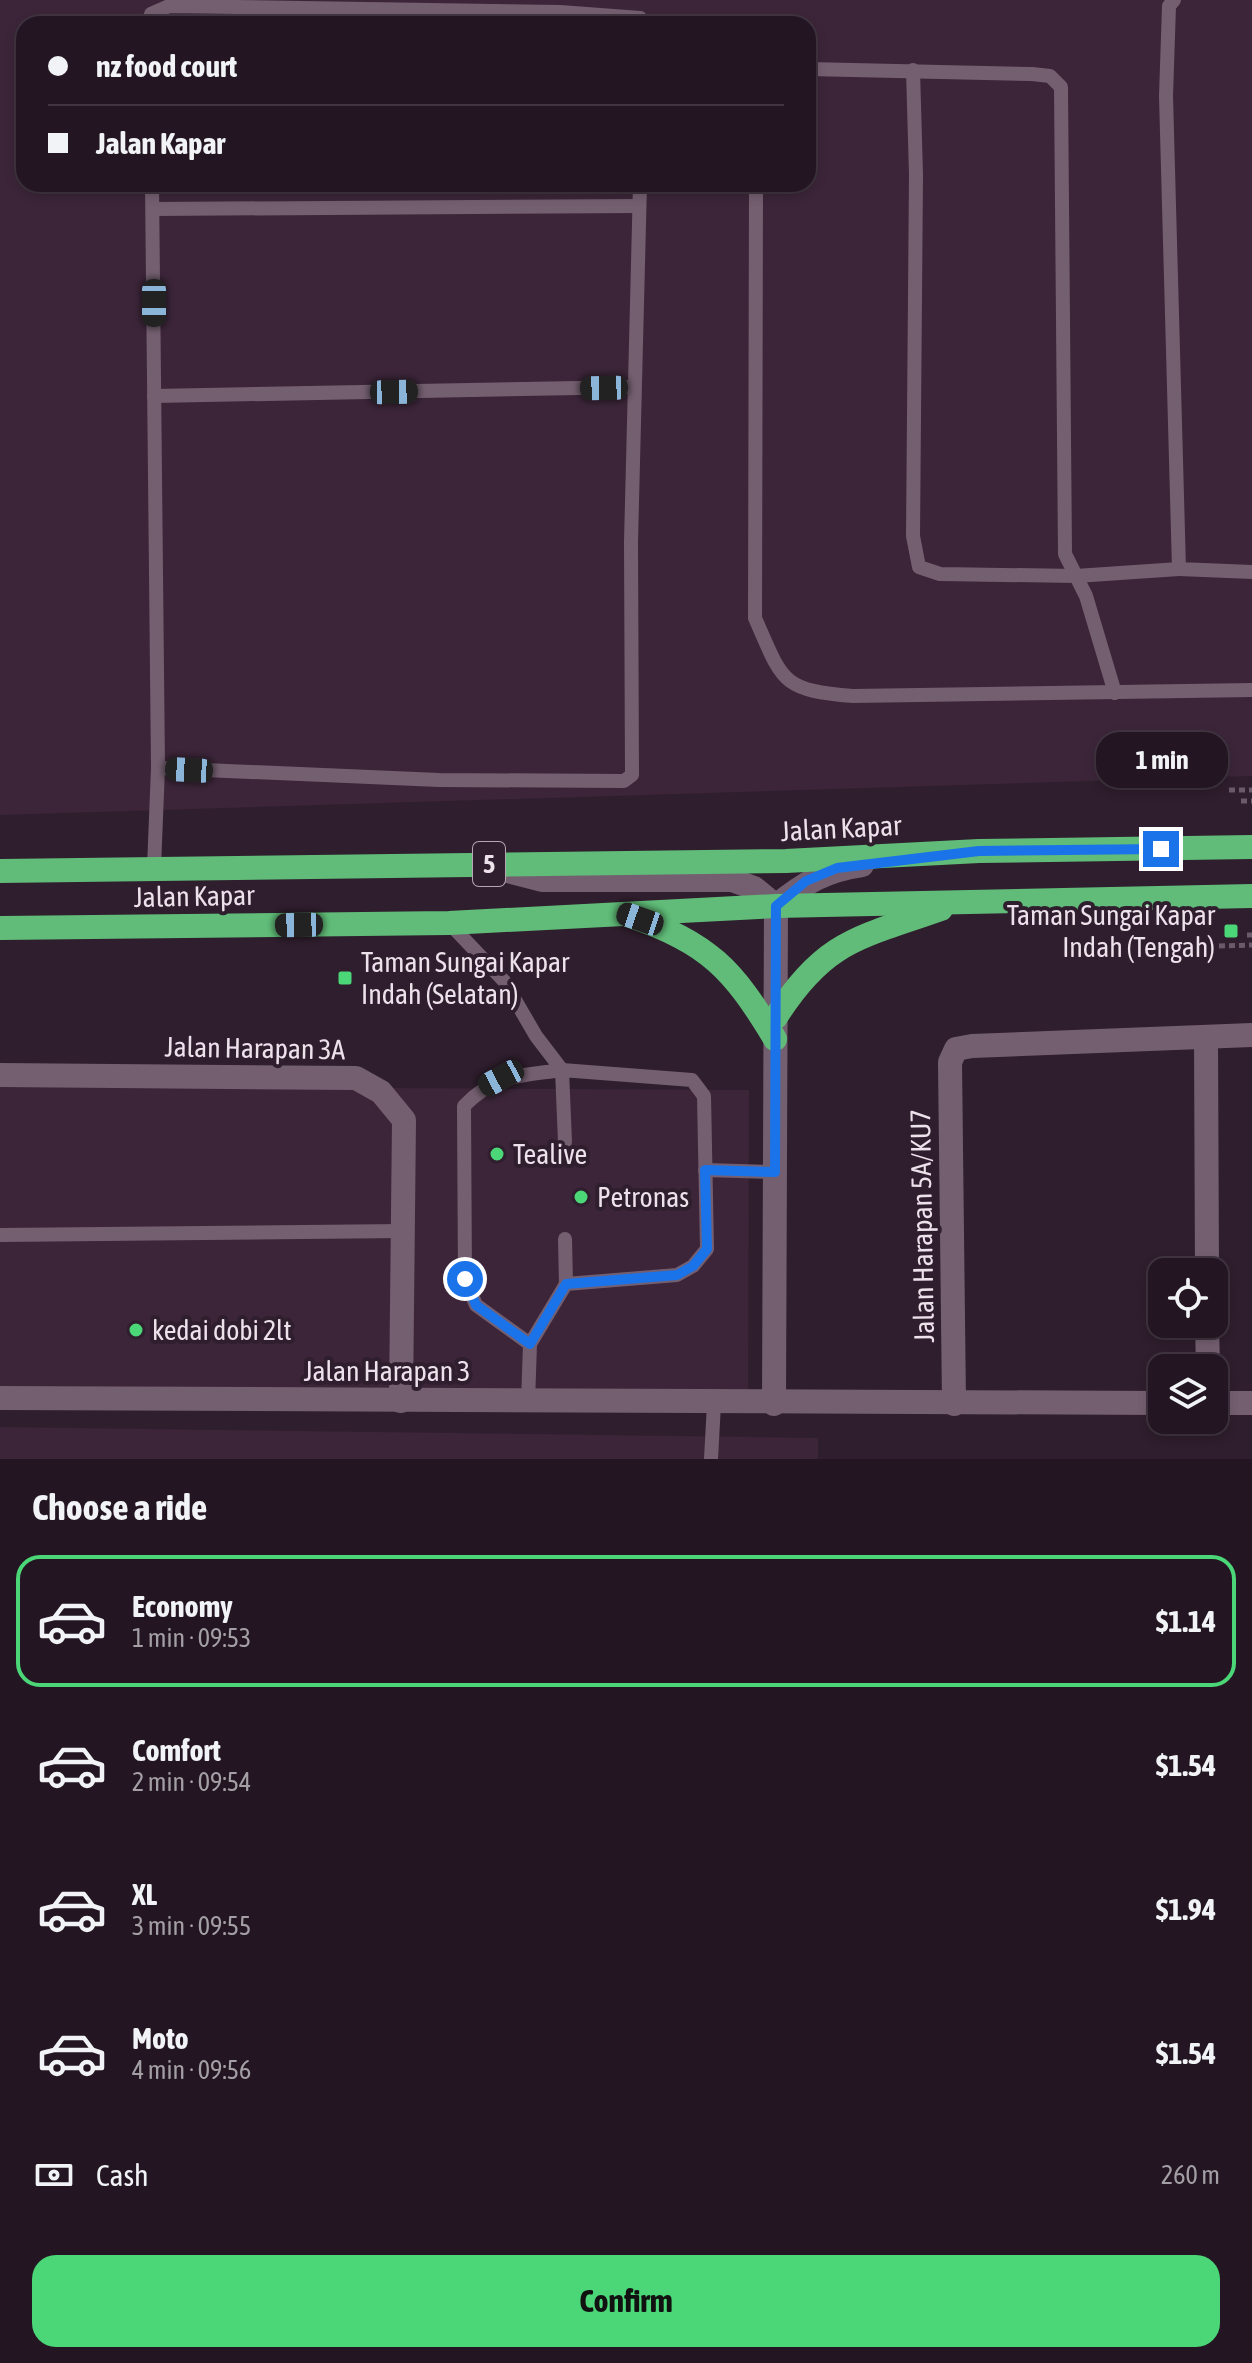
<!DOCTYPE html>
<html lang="en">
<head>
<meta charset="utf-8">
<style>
	body { margin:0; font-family:"Asap Condensed",sans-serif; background:#2f232f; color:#f1f3f6; height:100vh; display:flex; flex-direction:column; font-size:30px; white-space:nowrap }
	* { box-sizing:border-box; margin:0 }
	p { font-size:26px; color:#a39fa5 }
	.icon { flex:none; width:44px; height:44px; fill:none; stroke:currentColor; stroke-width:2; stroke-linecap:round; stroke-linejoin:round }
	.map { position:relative; height:1459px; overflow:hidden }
	.side { display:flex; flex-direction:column; background:#231622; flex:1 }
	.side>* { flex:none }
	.guide { position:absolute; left:16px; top:16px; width:800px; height:176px; border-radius:24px; box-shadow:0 4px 12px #0003,0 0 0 2px #403540; display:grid; align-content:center; height:176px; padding:0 32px; background:#231622 }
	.fabs { position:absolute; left:1148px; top:1258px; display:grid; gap:16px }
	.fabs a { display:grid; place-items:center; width:80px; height:80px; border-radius:16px; background:#231622; box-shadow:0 4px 12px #0003,0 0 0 2px #403540; font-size:40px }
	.end { position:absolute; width:36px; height:36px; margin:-18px; border:10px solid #1a73e8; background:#fff; box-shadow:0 0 0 4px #fff }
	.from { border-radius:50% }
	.bubble { position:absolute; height:56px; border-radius:24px; background:#231622; box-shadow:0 4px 12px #0003,0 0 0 2px #403540; font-size:26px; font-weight:700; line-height:56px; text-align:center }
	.car { position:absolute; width:24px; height:48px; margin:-24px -12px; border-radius:10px; box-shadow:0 0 6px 2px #0007; background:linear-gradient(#222 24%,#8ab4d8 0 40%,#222 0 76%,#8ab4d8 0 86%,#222 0) }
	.guide b { display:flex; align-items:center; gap:28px; height:76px; font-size:30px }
	.guide b+b { border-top:2px solid #403540 }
	.guide i { width:20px; height:20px; background:#f1f3f6 }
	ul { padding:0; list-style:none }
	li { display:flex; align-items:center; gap:24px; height:132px; margin:0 16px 12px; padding:0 16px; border:4px solid transparent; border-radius:24px }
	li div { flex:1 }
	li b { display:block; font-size:30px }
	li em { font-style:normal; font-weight:700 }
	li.selected { border-color:#4bd677 }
	li>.icon { width:72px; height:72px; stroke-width:1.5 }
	h2 { padding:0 32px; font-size:36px; line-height:96px }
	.pay { display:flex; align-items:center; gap:20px; height:88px; padding:0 32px; font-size:30px }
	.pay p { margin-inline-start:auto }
	.primary-button { display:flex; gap:16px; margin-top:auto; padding:16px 32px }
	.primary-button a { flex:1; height:92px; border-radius:24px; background:#4bd677; color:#111; font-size:32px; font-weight:700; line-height:92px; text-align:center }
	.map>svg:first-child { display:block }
	.built { fill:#3c2539; fill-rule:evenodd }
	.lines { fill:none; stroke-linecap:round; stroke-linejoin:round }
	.path { stroke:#6a5b68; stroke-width:5; stroke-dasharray:6 4; stroke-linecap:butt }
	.lane { stroke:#745f70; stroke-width:14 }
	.street { stroke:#745f70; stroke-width:24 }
	.highway { stroke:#60bc78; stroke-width:24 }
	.route { stroke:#1a73e8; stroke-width:10 }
	.poi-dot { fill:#4bd677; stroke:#2f1e2d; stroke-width:3 }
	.labels { text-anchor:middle; stroke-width:8; stroke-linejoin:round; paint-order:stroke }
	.shield { fill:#2f1e2d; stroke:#b4a6b2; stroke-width:2 }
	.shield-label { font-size:26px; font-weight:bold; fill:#ede1eb }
	.street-label { font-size:28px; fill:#ede1eb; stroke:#2f1e2d }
	.poi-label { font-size:28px; fill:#ede1eb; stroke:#2f1e2d; text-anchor:start }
</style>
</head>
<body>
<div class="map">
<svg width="1252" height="1459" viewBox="0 0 1252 1459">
	<rect width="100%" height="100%" fill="#2f1e2d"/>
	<!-- built -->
	<g class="built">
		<path d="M 0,0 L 1252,0 L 1252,776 L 0,815 ZM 24,24 L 808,24 L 808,184 L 24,184 Z"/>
		<polygon points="0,1086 749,1090 748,1391 0,1386"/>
		<polygon points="0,1427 818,1438 818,1459 0,1459"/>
	</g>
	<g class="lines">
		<!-- path -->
		<g class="path">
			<polyline points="1229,790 1252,790"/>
			<polyline points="1241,801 1252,801"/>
			<polyline points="1247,935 1252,935"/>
			<polyline points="1219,946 1252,945"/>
		</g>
		<!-- lane -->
		<g class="lane">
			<polyline points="1174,0 1169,6 1166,96 1179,569 1252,572"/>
			<polyline points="149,24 151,14 169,6 560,12 640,18 643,24"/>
			<polyline points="808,69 1032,74 1050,76 1061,87 1065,554 1086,596 1115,693"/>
			<polyline points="913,70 916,175 913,536 919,567 940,574 1076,576 1179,569"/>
			<polyline points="152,184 158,768 154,867"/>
			<path d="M 756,184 L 755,618 C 783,682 781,690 853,696 L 1252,690"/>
			<polyline points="153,209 639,206"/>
			<polyline points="154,396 634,387"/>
			<polyline points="158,768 439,780 624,781 632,775 631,542 640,184"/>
			<path d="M 449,923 L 504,981 L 536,1036 L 562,1070 C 520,1076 495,1074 464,1106 L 465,1279 L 476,1305 L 530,1344 L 528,1402"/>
			<polyline points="705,1170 775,1172"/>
			<polyline points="0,1235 403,1231"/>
			<polyline points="565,1239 566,1284"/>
			<polyline points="530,1344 566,1284 677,1275 693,1266 707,1249 704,1096 692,1080 562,1070 565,1142"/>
			<polyline points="711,1459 714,1404"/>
		</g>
		<!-- street -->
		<g class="street">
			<polyline points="496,868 542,880 732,880 754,888 776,906"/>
			<path d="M 776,906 C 804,883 826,870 862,865"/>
			<polyline points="1206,1037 1207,1272"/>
			<polyline points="0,1075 356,1078 381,1092 404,1120 401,1401"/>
			<polyline points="1207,1324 1208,1368"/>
			<polyline points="0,1398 1162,1403"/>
			<polyline points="1214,1403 1252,1403"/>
			<polyline points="774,1404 776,906"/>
			<polyline points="954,1404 950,1062 956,1049 972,1046 1252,1035"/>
		</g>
		<!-- highway -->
		<g class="highway">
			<polyline points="0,871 786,861 979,851 1252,847"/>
			<path d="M 630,916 C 709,943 733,969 775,1039"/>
			<polyline points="0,928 449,923 776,906 1252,896"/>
			<path d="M 776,1017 C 825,940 859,938 941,909"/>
		</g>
	</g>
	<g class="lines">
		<!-- route -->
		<polyline class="route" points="465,1279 476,1305 530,1344 566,1284 677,1275 693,1266 707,1249 705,1170 775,1172 776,906 806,881 837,868 979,851 1161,849"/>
	</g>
	<!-- markers -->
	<g class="poi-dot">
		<rect x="1223" y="923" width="16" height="16" rx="4"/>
		<rect x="337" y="970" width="16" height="16" rx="4"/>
		<circle cx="497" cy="1154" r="8"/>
		<circle cx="581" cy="1197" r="8"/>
		<circle cx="136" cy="1330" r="8"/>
	</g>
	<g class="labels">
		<!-- shield labels -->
		<rect class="shield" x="473" y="842" width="32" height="44" rx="6"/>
		<g class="shield-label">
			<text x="489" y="873">5</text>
		</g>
		<!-- street labels -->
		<g class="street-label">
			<text transform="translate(841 828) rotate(-3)" y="10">Jalan Kapar</text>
			<text transform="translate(194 896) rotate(-1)" y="10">Jalan Kapar</text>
			<text transform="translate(255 1048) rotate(1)" y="10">Jalan Harapan 3A</text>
			<text transform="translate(922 1226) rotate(-91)" y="10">Jalan Harapan 5A/KU7</text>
			<text x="387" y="1381">Jalan Harapan 3</text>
		</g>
		<!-- poi labels -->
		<g class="poi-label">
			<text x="1215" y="925" text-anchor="end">Taman Sungai Kapar<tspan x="1215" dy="32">Indah (Tengah)</tspan></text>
			<text x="361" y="972">Taman Sungai Kapar<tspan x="361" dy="32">Indah (Selatan)</tspan></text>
			<text x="513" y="1164">Tealive</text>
			<text x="597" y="1207">Petronas</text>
			<text x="152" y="1340">kedai dobi 2lt</text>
		</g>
	</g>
</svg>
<div class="fabs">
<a><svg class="icon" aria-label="locate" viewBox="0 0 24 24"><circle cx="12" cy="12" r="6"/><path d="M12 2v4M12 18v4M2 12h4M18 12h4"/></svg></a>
<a><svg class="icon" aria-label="layers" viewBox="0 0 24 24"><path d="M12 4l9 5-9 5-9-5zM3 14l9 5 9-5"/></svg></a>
</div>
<i class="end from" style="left:465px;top:1279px"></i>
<i class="end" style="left:1161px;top:849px"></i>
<div class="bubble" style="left:1096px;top:732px;width:132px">1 min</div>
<i class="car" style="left:154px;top:303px;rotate:180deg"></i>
<i class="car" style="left:604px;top:388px;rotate:269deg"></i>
<i class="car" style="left:394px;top:392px;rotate:89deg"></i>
<i class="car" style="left:189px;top:770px;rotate:273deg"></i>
<i class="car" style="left:640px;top:919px;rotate:289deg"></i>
<i class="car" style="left:299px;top:925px;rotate:269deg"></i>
<i class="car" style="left:501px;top:1078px;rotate:242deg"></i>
<div class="guide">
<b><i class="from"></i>nz food court</b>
<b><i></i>Jalan Kapar</b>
</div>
</div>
<section class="side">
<h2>Choose a ride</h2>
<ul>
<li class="selected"><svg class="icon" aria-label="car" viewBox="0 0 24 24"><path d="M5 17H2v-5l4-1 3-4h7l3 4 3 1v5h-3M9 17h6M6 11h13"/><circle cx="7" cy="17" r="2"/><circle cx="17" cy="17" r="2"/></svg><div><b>Economy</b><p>1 min · 09:53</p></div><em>$1.14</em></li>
<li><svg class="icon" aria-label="car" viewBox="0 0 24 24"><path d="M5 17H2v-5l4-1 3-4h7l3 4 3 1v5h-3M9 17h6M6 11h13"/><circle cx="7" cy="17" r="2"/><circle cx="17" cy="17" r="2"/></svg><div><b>Comfort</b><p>2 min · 09:54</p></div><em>$1.54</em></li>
<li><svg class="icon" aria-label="car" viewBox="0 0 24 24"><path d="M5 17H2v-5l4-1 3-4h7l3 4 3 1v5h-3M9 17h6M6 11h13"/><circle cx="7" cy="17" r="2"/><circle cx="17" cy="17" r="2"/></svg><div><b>XL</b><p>3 min · 09:55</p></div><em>$1.94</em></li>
<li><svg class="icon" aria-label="car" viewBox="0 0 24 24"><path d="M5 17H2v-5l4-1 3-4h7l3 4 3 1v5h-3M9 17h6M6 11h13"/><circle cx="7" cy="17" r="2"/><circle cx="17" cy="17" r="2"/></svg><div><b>Moto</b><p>4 min · 09:56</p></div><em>$1.54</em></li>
</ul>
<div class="pay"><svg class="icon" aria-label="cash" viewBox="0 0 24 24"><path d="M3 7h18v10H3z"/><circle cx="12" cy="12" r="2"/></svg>Cash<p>260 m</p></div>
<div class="primary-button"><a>Confirm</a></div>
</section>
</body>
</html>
